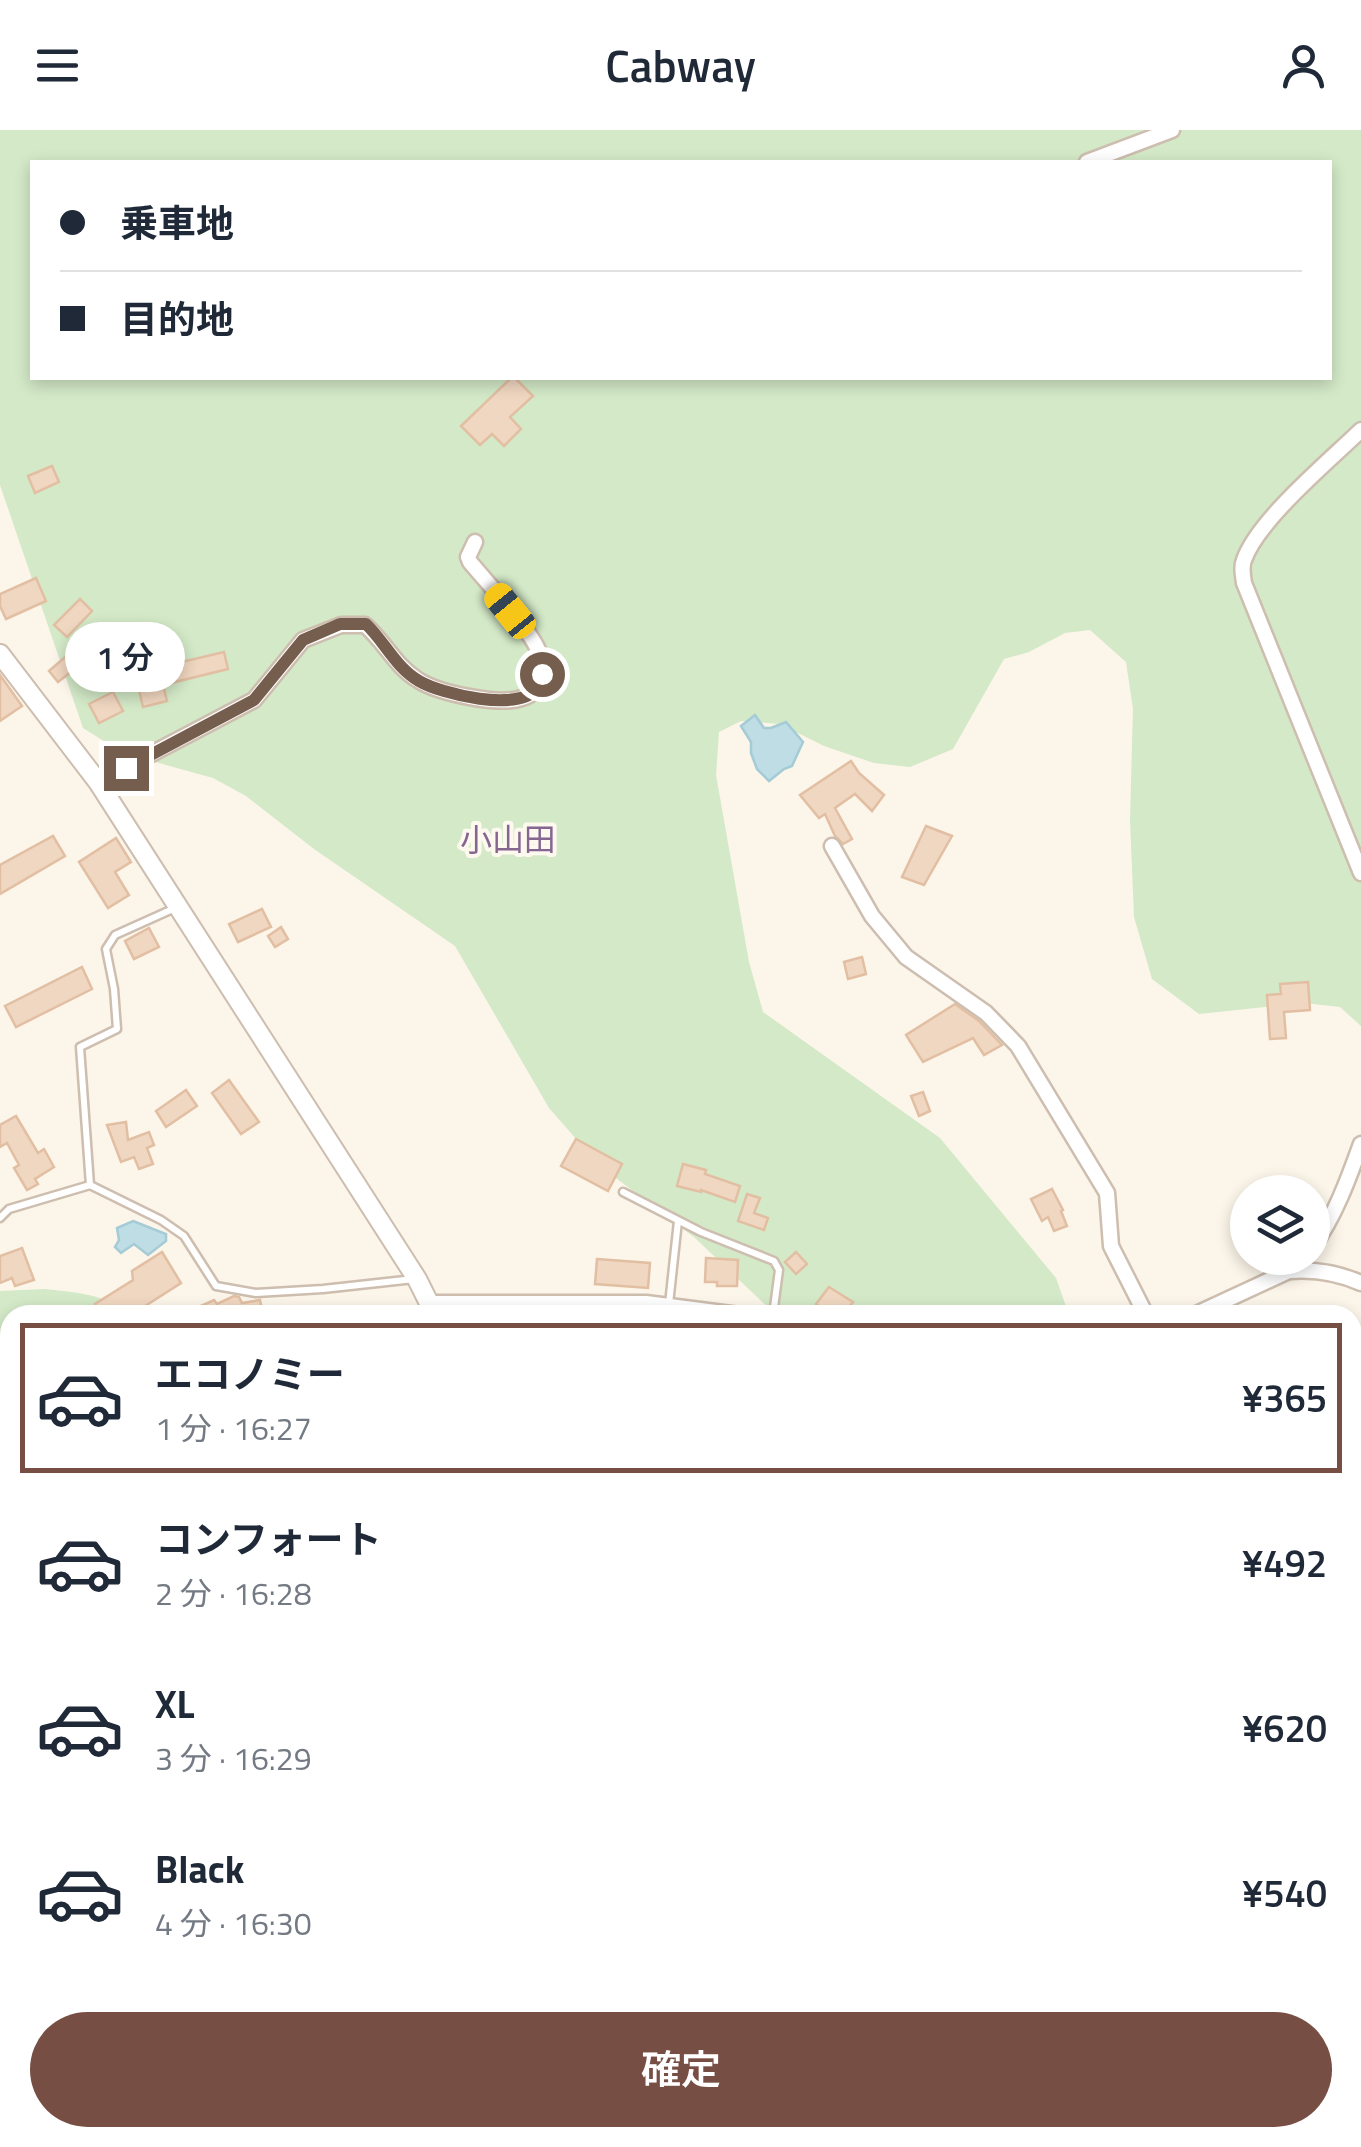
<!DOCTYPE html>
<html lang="ja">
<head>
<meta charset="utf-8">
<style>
	body { margin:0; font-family:"Titillium Web","Noto Sans JP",sans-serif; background:#f6f6f7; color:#1f2937; height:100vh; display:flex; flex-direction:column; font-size:38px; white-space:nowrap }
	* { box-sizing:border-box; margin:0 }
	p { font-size:32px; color:#747a83 }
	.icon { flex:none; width:55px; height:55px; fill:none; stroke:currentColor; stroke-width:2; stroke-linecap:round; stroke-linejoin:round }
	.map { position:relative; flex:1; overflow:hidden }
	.details { position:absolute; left:0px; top:1175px; width:1362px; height:842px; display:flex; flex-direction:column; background:#fff; border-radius:30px 30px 0 0; box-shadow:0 5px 15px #0003 }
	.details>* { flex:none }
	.hud { position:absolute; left:30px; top:30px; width:1302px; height:220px; border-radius:0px; box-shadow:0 5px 15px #0003; display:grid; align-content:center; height:220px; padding:0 30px; background:#fff }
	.tools { position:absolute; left:1230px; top:1045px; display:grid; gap:20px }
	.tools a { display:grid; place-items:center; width:100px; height:100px; border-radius:50%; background:#fff; box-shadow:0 5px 15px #0003; font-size:50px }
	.end { position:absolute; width:45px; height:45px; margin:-22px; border:12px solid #755e4d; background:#fff; box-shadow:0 0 0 5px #fff }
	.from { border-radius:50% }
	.bubble { position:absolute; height:70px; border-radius:35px; background:#fff; box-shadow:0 5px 15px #0003; font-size:32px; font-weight:600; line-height:70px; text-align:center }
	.car { position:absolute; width:30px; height:60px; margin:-30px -15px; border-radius:12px; box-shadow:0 0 8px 2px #0007; background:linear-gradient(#f5c518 24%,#345 0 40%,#f5c518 0 76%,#345 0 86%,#f5c518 0) }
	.hud b { display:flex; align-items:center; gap:35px; height:95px; font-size:38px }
	.hud b+b { border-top:2px solid #e0e1e3 }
	.hud i { width:25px; height:25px; background:#1f2937 }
	ul { padding:18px 0 0; list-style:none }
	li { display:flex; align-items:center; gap:30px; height:150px; margin:0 20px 15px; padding:0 10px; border:5px solid transparent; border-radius:0px }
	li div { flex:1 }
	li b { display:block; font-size:38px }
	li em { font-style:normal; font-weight:600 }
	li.on { border-color:#764e44 }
	li>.icon { width:90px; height:90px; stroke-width:1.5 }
	.cta { display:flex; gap:20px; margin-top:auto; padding:20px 30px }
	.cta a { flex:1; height:115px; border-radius:60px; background:#764e44; color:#fff; font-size:40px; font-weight:600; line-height:115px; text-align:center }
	header { display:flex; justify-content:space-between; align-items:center; height:130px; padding:0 30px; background:#fff; font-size:45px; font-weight:600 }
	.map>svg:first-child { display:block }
	.green { fill:#d3e9c7; fill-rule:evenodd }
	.water { fill:#bedde5; stroke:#a4cbd6; stroke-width:2.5 }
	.building { fill:#f0d7c1; stroke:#e2bfa3; stroke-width:2.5 }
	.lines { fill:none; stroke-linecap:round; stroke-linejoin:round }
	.service-casing { stroke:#cdbeaf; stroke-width:11 }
	.minor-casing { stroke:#cdbeaf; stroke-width:19 }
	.tertiary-casing { stroke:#cdbeaf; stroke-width:22 }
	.service { stroke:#fff; stroke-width:6 }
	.minor { stroke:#fff; stroke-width:14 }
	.tertiary { stroke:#fff; stroke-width:18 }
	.route { stroke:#755e4d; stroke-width:12 }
	.labels { text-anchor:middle; stroke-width:8; stroke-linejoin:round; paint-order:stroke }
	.quarter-label { font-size:32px; fill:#856691; stroke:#fef9ef }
</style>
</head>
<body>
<header><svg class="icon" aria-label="menu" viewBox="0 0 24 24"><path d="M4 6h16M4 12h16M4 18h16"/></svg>Cabway<svg class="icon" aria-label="person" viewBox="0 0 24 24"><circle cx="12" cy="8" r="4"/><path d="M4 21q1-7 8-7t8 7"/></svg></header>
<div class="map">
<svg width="1361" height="2017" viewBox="0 0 1361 2017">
	<rect width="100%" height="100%" fill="#fcf5e9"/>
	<!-- green -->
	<g class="green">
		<path d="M 0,0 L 1361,0 L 1361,896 L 1340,877 L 1304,873 L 1199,884 L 1152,849 L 1134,787 L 1130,690 L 1133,579 L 1126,532 L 1090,500 L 1065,503 L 1029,522 L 1004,529 L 953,619 L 910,637 L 874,633 L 824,616 L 780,594 L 741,591 L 719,602 L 716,645 L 749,832 L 763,882 L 940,1008 L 1056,1148 L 1069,1185 L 776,1185 L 694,1107 L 600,1036 L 549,978 L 455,816 L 314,719 L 246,666 L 213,648 L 123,623 L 83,598 L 0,355 ZM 32,32 L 1330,32 L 1330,248 L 32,248 Z"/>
		<path d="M 44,1159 C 70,1162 109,1163 125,1185 L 10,1185 L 10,1353 L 0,1361 L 0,1161 Z"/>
		<polygon points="1352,1398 1361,1401 1361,1624 1353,1631"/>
		<polygon points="0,1627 10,1627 10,2008 556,2008 551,2017 0,2017"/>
		<polygon points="1352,1748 1361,1767 1361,1999 1352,1990"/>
	</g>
	<!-- water -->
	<g class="water">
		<polygon points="755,585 764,598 771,598 786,592 803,612 792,636 784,639 769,651 757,639 751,623 751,612 741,596"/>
		<polygon points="133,1091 166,1104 166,1111 148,1125 134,1114 121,1123 115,1117 119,1110 117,1098"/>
	</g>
	<!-- building -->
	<g class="building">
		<polygon points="511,248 515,248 533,266 510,287 521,299 504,316 492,304 480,315 461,296"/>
		<polygon points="52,336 59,352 35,363 28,346"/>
		<polygon points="36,448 46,471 6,489 0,476 0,464"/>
		<polygon points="80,469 92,481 67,507 54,495"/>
		<polygon points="71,522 81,534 58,552 49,541"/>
		<polygon points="224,522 228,539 163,555 167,571 143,577 135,543"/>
		<polygon points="0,545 22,576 0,591"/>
		<polygon points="113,562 123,581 99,593 89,574"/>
		<polygon points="851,631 859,643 884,665 872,681 855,664 835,678 852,709 843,714 835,706 825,684 819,688 800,665"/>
		<polygon points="926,696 952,706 924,755 902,747"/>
		<polygon points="53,706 65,726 0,764 0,735"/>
		<polygon points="116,708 131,732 115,742 129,765 108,778 79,732"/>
		<polygon points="262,779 271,797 238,812 229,794"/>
		<polygon points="281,797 288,809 275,817 268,806"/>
		<polygon points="149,798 159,817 134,829 125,811"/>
		<polygon points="862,827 866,844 848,849 844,832"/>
		<polygon points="82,837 92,859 16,897 5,876"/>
		<polygon points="1308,852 1310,880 1284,882 1286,908 1270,909 1267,865 1281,864 1280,854"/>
		<polygon points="955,874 979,891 1002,915 984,925 973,908 923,932 906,905"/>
		<polygon points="229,950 259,992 241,1004 212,963"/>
		<polygon points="186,960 197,976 166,997 156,981"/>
		<polygon points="923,962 930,981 919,986 911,966"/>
		<polygon points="16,986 38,1023 44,1019 54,1037 35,1049 38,1054 27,1060 14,1038 19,1035 7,1013 0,1017 0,995"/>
		<polygon points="126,992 128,1010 149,1002 154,1015 147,1018 153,1034 139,1039 134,1027 121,1032 107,995"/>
		<polygon points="576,1009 622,1034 608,1061 561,1036"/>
		<polygon points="683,1034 706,1040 705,1044 740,1056 735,1072 701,1060 701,1062 677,1056"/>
		<polygon points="1052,1059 1063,1080 1061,1081 1067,1096 1054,1101 1048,1087 1042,1091 1031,1069"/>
		<polygon points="747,1064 760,1068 754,1083 768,1088 764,1100 738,1091"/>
		<polygon points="22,1118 34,1150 15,1156 12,1148 0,1153 0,1126"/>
		<polygon points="162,1122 181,1153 131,1185 102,1185 95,1174 133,1150 132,1141"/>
		<polygon points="796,1122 807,1134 796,1144 785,1132"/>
		<polygon points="706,1128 738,1130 737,1156 717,1156 717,1152 705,1152"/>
		<polygon points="597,1129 650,1133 648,1158 595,1154"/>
		<polygon points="829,1157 853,1172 843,1185 829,1185 816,1174"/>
		<polygon points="234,1166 239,1167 242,1173 260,1170 263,1185 181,1185 214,1170 217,1174"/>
	</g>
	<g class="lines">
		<!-- service casing -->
		<g class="service-casing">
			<g id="service">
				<polyline points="90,1055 80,917 117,899 114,859 106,819 115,805 175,778"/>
				<polyline points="623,1062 701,1102 774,1131 779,1140 773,1185"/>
				<polyline points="0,1088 9,1079 90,1055 161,1090 184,1106 216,1156 256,1163 323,1159 414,1149"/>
				<polyline points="669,1174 678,1091"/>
			</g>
		</g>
		<!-- minor casing -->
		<g class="minor-casing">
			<g id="minor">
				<polyline points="1087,32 1172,0"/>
				<path d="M 1361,300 C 1329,331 1258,390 1244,430 C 1241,437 1243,445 1244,453 L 1361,743"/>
				<path d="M 98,652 L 254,570 L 303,510 L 341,495 L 365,495 C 385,512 395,536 418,550 C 438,563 499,576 522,568 C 533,565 539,557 541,546 C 542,539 542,530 540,524 C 529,497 489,455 470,432 L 468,427 L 475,412"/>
				<polyline points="832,716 872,786 906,827 986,883 1018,916 1107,1063 1111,1116 1146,1185"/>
				<path d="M 1312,1118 C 1335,1086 1348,1050 1361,1014"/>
				<path d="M 1290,1141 C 1315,1139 1338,1143 1361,1153"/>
				<polyline points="430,1173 646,1173 739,1185"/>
				<polyline points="1194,1185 1289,1141 1303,1128"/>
				<polyline points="1352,1402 1361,1406"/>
				<polyline points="825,2008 829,2017"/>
				<polyline points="150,2017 152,2008"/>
			</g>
		</g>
		<!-- tertiary casing -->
		<g class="tertiary-casing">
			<g id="tertiary">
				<polyline points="0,524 98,652 417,1149 435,1185"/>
				<polyline points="1076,2008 1084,2017"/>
			</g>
		</g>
		<!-- service -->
		<use href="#service" class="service"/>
		<!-- minor -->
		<use href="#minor" class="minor"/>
		<!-- tertiary -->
		<use href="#tertiary" class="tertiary"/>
	</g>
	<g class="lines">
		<!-- route -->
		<path class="route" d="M 126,638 L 254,570 L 303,510 L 340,494 L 366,494 C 385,512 395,537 419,551 C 441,564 519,583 537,558 C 540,554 540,548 542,544"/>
	</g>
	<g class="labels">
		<!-- quarter labels -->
		<g class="quarter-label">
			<text x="508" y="721">小山田</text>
		</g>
	</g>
</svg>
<div class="tools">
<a><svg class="icon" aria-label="layers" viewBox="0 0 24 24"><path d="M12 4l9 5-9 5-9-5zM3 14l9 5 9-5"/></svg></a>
</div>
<i class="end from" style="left:542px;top:544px"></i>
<i class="end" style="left:126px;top:638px"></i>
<div class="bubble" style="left:65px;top:492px;width:120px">1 分</div>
<i class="car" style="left:510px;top:481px;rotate:321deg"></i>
<div class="hud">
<b><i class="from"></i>乗車地</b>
<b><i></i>目的地</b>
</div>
<section class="details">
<ul>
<li class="on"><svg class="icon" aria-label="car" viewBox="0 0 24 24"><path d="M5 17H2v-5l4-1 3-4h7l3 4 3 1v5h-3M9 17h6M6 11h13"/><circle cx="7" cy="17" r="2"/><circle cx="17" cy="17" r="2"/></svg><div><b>エコノミー</b><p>1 分 · 16:27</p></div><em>¥365</em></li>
<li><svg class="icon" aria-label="car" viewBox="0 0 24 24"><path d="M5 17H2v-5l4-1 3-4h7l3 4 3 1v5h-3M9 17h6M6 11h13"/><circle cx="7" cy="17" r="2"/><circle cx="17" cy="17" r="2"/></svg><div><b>コンフォート</b><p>2 分 · 16:28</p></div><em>¥492</em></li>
<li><svg class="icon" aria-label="car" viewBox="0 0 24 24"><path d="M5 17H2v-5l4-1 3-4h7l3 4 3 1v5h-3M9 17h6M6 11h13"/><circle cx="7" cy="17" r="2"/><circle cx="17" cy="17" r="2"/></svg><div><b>XL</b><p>3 分 · 16:29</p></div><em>¥620</em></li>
<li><svg class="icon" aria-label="car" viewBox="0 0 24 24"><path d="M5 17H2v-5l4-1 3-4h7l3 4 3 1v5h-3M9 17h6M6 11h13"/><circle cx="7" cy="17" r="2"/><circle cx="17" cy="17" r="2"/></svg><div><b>Black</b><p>4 分 · 16:30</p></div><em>¥540</em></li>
</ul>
<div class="cta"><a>確定</a></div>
</section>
</div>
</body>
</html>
